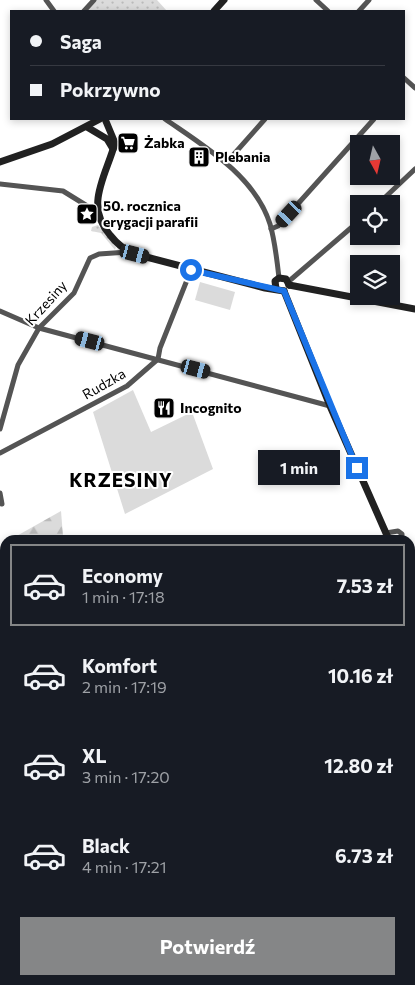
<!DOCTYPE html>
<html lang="pl">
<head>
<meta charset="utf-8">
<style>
	body { margin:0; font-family:Commissioner,sans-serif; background:#242831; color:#f1f3f6; height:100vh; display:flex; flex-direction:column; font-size:19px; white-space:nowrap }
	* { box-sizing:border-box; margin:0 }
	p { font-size:16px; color:#9ea1a6 }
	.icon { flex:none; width:28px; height:28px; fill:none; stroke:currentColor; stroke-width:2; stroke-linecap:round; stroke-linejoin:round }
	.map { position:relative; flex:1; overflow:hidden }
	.panel { position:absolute; left:0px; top:535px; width:415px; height:450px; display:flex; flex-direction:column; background:#171b24; border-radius:15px 15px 0 0; box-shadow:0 2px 8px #0003 }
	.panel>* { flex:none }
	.banner { position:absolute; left:10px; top:10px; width:395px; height:110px; border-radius:0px; box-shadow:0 2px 8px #0003; display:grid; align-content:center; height:110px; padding:0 20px; background:#171b24 }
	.needle { width:32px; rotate:172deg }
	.fabs { position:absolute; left:350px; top:135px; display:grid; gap:10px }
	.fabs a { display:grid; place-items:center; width:50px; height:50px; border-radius:0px; background:#171b24; box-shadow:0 2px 8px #0003; font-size:25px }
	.end { position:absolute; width:22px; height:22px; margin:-11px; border:6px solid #1a73e8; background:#fff; box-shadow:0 0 0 2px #fff }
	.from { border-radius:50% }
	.bubble { position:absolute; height:35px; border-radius:0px; background:#171b24; box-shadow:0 2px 8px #0003; font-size:16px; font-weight:700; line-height:35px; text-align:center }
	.car { position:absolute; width:15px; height:30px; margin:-15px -8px; border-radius:6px; box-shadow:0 0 4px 1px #0007; background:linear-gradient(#222 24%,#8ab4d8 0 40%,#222 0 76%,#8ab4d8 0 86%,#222 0) }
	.banner b { display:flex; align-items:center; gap:18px; height:48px; font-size:19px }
	.banner b+b { border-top:1px solid #363941 }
	.banner i { width:12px; height:12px; background:#f1f3f6 }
	ul { padding:9px 0 0; list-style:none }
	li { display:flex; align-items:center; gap:15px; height:82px; margin:0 10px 8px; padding:0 10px; border:2px solid transparent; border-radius:0px }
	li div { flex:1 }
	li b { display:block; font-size:19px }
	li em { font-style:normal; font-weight:700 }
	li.current { border-color:#858687 }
	li>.icon { width:45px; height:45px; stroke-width:1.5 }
	.primary-button { display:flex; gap:10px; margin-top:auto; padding:10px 20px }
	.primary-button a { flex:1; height:58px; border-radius:0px; background:#858687; color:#fff; font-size:20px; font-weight:700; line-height:58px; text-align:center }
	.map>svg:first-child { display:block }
	.grass { fill:url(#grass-dots) }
	.forest { fill:url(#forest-firs) }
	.garden { fill:#dbdbdb }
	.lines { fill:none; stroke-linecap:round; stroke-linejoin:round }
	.stream { stroke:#a2a2a2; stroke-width:2 }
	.highway-casing { stroke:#dbdbdb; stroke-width:11 }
	.street { stroke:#545454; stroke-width:5 }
	.secondary { stroke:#212121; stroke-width:7 }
	.highway { stroke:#000; stroke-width:9 }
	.route { stroke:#1a73e8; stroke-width:6 }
	.labels { text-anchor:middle; stroke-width:4; stroke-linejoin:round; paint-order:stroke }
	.poi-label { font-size:14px; font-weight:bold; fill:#000; stroke:#fff; text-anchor:start }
	.street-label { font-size:14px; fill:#000; stroke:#fff }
	.district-label { font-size:19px; font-weight:bold; letter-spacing:1px; fill:#000; stroke:#fff }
</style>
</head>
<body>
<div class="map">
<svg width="415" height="985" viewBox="0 0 415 985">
	<defs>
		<pattern id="grass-dots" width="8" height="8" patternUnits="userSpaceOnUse" patternTransform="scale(1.25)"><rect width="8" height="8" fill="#dbdbdb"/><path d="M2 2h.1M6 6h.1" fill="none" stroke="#bababa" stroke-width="1.8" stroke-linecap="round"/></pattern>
		<pattern id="forest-firs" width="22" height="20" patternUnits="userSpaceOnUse" patternTransform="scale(1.25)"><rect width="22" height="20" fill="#dbdbdb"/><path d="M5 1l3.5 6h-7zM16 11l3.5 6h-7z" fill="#bababa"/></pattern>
	</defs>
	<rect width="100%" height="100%" fill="#fff"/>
	<!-- grass -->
	<g class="grass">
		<polygon points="96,0 157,0 167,11 86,11"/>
		<polygon points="98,225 116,247 115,250 101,233 91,231 92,227"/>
		<rect x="0" y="747" width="5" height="20"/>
	</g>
	<!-- forest -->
	<polygon class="forest" points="61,511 63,536 59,540 13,538"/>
	<!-- garden -->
	<g class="garden">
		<polygon points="200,282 235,292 230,310 195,300"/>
		<polygon points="133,390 151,432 192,412 213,469 125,514 93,412"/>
	</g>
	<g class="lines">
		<!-- stream -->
		<g class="stream">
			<polyline points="410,682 415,682"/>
			<polyline points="0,684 5,684"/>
			<polyline points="410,717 415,717"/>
			<polyline points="0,729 5,729"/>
		</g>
		<!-- highway casing -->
		<g class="highway-casing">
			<g id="highway">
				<polyline points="410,693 415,693"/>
				<polyline points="0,694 5,695"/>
				<polyline points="410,704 415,704"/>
				<polyline points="0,708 5,708"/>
				<polyline points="0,724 5,724"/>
			</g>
		</g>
		<!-- street -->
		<g class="street">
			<polyline points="46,0 54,11"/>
			<polyline points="316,0 328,11"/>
			<polyline points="84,11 94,0"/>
			<polyline points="359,11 369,0"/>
			<polyline points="404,78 415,88"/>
			<path d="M 165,119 C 204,146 255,176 270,224 C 275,241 277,260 279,278"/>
			<polyline points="227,162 265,119"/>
			<polyline points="0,184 63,191 97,212"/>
			<polyline points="378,204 415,169"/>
			<polyline points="271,229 278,226 374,119"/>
			<polyline points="288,282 359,221"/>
			<polyline points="0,311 39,328 330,406"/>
			<polyline points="0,429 18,365 39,328 74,293 90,258 99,254 128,252"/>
			<polyline points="0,453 127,386 158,359 160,348 191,270"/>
			<polyline points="0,493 2,504"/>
			<polyline points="386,533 398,531 402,534 402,540"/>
			<polyline points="410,562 415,571"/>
		</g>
		<!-- secondary -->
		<g class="secondary">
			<polyline points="214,11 224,0"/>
			<path d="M 105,119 L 115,143 C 106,176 84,205 110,235 C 117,244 124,250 135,254 L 265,288 L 284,291"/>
			<polyline points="87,127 107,139 113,149"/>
			<polyline points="0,162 52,144 100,119"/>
			<polyline points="289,285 415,309"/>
			<polyline points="276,289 275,281 279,278 286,279 289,285"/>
			<polyline points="284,291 330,406 389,540"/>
			<polyline points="410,589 415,600"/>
		</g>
		<!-- highway -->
		<use href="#highway" class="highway"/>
	</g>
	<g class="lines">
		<!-- route -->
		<polyline class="route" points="191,270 284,291 357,468"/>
	</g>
	<!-- icons -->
	<defs>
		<g id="supermarket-square" transform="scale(1.125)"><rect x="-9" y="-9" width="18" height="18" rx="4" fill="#000" stroke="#fff"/><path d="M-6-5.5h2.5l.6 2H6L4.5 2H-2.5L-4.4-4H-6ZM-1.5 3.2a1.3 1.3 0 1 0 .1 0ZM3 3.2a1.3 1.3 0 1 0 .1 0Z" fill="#fff"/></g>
		<g id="building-square" transform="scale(1.125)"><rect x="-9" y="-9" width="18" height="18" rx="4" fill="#000" stroke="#fff"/><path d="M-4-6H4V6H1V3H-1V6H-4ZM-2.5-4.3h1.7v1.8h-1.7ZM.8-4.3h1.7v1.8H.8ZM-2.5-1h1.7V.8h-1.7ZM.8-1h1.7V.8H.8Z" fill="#fff"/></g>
		<g id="sight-square" transform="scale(1.125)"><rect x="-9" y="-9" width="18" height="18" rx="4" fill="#000" stroke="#fff"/><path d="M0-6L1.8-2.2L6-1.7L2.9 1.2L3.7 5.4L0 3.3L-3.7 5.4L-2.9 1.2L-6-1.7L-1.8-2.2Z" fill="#fff"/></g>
		<g id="restaurant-square" transform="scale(1.125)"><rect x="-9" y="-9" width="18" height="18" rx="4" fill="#000" stroke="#fff"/><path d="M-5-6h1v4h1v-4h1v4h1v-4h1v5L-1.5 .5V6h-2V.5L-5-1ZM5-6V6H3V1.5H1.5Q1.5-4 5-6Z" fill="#fff"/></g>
	</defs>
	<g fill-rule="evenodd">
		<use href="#supermarket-square" x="128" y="143"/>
		<use href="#building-square" x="199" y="157"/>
		<use href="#sight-square" x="87" y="214"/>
		<use href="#restaurant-square" x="164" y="408"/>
	</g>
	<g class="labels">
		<!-- poi labels -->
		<g class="poi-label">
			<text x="144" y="148">Żabka</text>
			<text x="215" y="162">Plebania</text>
			<text x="103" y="211">50. rocznica<tspan x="103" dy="16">erygacji parafii</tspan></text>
			<text x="180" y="413">Incognito</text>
		</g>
		<!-- street labels -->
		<g class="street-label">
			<text transform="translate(46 303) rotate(-48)" y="5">Krzesiny</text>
			<text transform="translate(104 384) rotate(-30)" y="5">Rudzka</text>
		</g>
		<!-- district labels -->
		<g class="district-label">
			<text x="121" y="487">KRZESINY</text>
		</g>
	</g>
</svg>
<div class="fabs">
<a><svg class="needle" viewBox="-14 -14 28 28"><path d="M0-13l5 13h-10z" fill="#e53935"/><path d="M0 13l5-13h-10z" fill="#9ea1a6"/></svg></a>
<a><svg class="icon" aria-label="locate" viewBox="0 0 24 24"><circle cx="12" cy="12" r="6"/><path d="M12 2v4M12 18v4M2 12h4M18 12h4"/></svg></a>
<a><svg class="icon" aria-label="layers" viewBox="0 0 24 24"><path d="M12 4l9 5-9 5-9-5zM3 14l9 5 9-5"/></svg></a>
</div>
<i class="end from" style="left:191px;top:270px"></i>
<i class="end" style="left:357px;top:468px"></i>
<div class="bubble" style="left:258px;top:450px;width:82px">1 min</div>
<i class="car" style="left:289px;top:214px;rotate:223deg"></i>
<i class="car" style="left:135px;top:254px;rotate:105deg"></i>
<i class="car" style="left:90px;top:341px;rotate:285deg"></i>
<i class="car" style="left:196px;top:369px;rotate:105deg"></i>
<div class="banner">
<b><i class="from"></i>Saga</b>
<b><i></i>Pokrzywno</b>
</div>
<section class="panel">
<ul>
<li class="current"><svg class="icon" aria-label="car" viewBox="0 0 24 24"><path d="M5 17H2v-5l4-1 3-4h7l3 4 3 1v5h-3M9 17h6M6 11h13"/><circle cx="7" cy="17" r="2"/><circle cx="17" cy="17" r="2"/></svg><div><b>Economy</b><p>1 min · 17:18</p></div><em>7.53 zł</em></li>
<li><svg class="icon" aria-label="car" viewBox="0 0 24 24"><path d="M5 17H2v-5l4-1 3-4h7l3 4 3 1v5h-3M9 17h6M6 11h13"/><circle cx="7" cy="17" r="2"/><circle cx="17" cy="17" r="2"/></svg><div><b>Komfort</b><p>2 min · 17:19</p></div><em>10.16 zł</em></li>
<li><svg class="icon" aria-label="car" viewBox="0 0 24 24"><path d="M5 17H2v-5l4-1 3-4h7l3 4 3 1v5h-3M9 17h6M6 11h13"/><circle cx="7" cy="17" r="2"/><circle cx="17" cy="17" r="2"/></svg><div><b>XL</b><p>3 min · 17:20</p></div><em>12.80 zł</em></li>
<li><svg class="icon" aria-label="car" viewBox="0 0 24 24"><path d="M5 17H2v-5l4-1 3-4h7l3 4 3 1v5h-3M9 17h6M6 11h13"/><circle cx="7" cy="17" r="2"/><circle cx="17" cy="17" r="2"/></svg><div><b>Black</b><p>4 min · 17:21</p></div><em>6.73 zł</em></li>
</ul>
<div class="primary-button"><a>Potwierdź</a></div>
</section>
</div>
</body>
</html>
